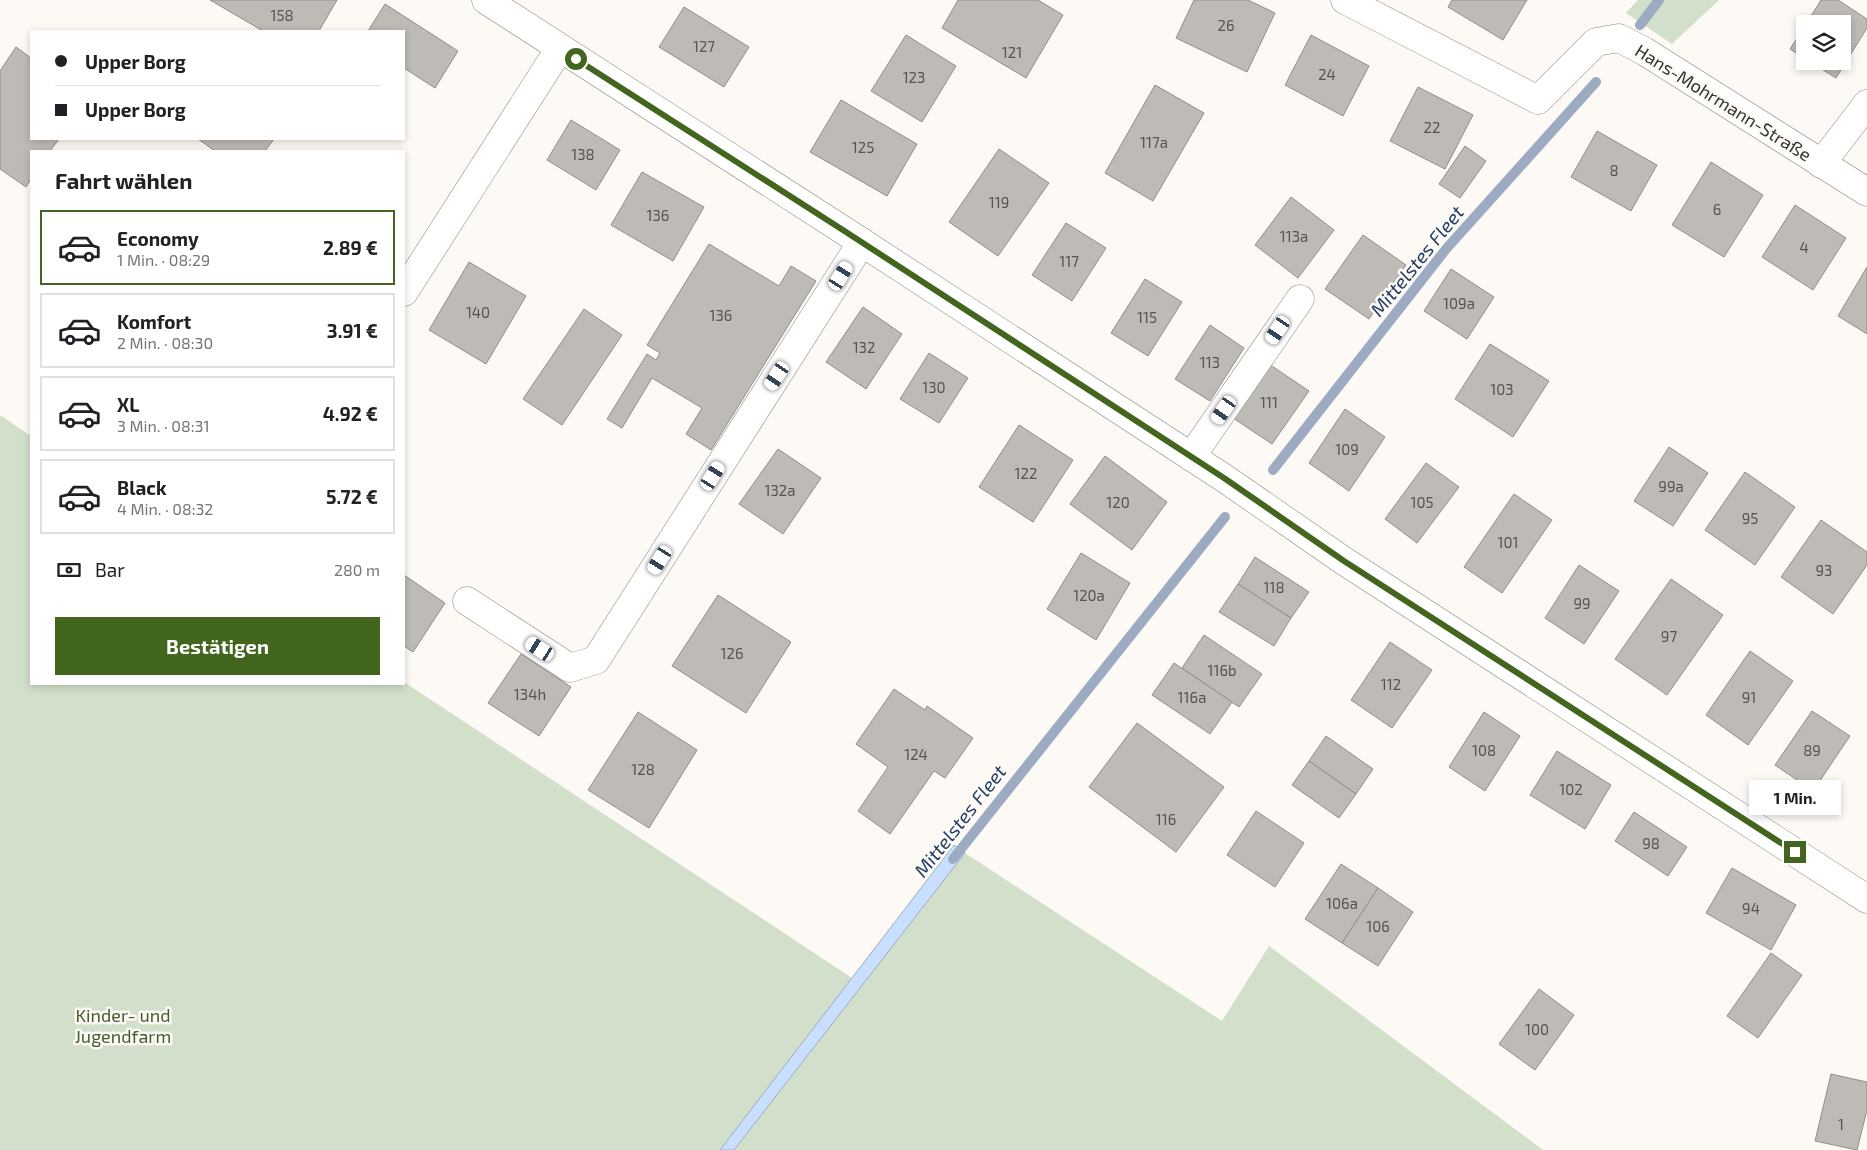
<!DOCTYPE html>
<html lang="de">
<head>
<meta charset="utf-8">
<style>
	body { margin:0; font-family:"Exo 2",sans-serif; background:#f6f6f6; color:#202124; height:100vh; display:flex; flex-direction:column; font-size:19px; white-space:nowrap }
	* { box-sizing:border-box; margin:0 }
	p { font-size:16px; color:#757577 }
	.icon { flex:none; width:28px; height:28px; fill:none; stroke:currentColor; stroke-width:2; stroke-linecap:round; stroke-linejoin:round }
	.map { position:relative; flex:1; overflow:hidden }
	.details { position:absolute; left:30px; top:150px; width:375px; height:535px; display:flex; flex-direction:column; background:#fff; border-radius:0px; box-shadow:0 2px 8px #0003 }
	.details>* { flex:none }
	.hud { position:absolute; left:30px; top:30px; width:375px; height:110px; border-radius:0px; box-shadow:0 2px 8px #0003; display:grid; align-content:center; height:110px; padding:0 25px; background:#fff }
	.buttons { position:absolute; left:1796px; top:15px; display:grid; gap:10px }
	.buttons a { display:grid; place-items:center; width:55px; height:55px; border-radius:0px; background:#fff; box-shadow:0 2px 8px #0003; font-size:25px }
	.end { position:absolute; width:22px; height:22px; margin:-11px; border:6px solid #42661e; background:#fff; box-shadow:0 0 0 2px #fff }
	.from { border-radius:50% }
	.bubble { position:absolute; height:35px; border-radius:0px; background:#fff; box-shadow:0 2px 8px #0003; font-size:16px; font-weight:700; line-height:35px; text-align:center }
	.car { position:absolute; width:15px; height:30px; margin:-15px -8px; border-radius:6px; box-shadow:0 0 4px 1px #0007; background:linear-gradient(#fff 24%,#345 0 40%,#fff 0 76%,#345 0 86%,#fff 0) }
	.hud b { display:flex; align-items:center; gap:18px; height:48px; font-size:19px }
	.hud b+b { border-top:1px solid #e0e0e0 }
	.hud i { width:12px; height:12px; background:#202124 }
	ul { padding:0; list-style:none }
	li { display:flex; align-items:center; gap:15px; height:75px; margin:0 10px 8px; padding:0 15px; border:2px solid #e0e0e0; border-radius:0px }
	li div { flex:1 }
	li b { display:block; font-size:19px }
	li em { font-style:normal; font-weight:700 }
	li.selected { border-color:#42661e }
	li>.icon { width:45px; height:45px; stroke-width:1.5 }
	h2 { padding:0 25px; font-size:22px; line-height:60px }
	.pay { display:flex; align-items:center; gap:12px; height:55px; padding:0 25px; font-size:19px }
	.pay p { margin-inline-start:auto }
	.cta { display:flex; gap:10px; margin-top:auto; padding:10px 25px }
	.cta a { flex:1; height:58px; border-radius:0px; background:#42661e; color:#fff; font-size:20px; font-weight:700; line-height:58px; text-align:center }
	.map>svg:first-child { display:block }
	.green { fill:#d2dfca }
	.water { fill:#c9dfff; stroke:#9cabc1 }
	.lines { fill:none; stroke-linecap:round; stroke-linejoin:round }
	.stream { stroke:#9cabc1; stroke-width:10 }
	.building { fill:#bebab6; stroke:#928e8a }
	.minor-casing { stroke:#898682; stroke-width:29 }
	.minor { stroke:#fff; stroke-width:28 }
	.route { stroke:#42661e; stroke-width:6 }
	.labels { text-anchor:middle; stroke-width:5; stroke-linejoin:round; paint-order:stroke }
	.number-label { font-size:15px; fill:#565552 }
	.street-label { font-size:18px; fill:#343331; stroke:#fdfaf5 }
	.park-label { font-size:18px; fill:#425d2d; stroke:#fdfaf5 }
	.water-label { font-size:19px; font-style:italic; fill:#1e3c65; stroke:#fdfaf5 }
</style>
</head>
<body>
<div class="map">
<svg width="1867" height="1150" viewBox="0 0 1867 1150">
	<rect width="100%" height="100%" fill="#fdfaf5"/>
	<!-- green -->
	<g class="green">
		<polygon points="1638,0 1719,0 1672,44 1626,13"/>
		<polygon points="0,415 31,436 31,684 404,684 404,682 852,978 720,1150 0,1150"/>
		<polygon points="965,853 1222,1021 1269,946 1543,1150 734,1150"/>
	</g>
	<!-- water -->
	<polygon class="water" points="954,845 965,853 734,1150 720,1150"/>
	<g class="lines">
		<!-- stream -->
		<g class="stream">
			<polyline points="1640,25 1659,0"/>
			<polyline points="1273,470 1446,249 1596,82"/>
			<polyline points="953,859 1225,517"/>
		</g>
	</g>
	<!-- building -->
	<g class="building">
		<polygon points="210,0 337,0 319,31 263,31"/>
		<polygon points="958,0 1038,0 1063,15 1026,78 942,28"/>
		<polygon points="1194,0 1248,0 1275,13 1247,72 1176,38"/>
		<polygon points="1452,0 1527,0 1503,40 1448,7"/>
		<polygon points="1821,0 1838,0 1867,19 1867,28 1836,78 1809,61 1842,61 1842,24 1806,24"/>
		<polygon points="385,4 458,51 435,88 404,68 404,31 368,31"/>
		<polygon points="684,7 749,47 724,87 659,47"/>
		<polygon points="1805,26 1805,59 1790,49"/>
		<polygon points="906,35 956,66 922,122 871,91"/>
		<polygon points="1311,35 1369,66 1343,116 1285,85"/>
		<polygon points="16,47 31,58 31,139 59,139 50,151 31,151 31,179 26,187 0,169 0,71"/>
		<polygon points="1155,85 1204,113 1153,201 1105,173"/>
		<polygon points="1418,87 1473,115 1445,169 1390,141"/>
		<polygon points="841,100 917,144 887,196 810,152"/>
		<polygon points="571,120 620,150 596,190 547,160"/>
		<polygon points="1597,131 1657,165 1631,211 1571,177"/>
		<polygon points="198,139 274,139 265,151 215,151"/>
		<polygon points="1465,146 1486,161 1460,198 1439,184"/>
		<polygon points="999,149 1049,183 998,256 949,222"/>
		<polygon points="1711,162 1763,195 1724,257 1672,225"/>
		<polygon points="642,172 704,207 673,261 611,225"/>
		<polygon points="1291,197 1334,230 1298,278 1255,245"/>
		<polygon points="1795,205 1846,238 1813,290 1762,257"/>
		<polygon points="1066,223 1106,248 1072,301 1032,275"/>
		<polygon points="1363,235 1406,265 1369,319 1325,289"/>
		<polygon points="709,244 779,286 791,266 816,281 711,450 686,434 702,408 652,378 622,428 607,419 647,354 656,360 660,353 647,345"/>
		<polygon points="469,262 526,296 486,364 429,330"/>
		<polygon points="1867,267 1867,334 1838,316"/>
		<polygon points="1451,269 1494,297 1467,339 1424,311"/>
		<polygon points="1145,279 1182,302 1148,356 1111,333"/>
		<polygon points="863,307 902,334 866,389 826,362"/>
		<polygon points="584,309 622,335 562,425 523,399"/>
		<polygon points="1210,325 1244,348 1210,401 1175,379"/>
		<polygon points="1490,344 1549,381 1513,437 1455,399"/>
		<polygon points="929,353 968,378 939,423 900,399"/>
		<polygon points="1266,362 1309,391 1272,444 1230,416"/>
		<polygon points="1345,409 1385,437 1349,491 1309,463"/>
		<polygon points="1019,425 1073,460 1033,522 979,487"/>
		<polygon points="1669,447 1708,473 1673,526 1634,501"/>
		<polygon points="778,449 821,478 783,534 739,504"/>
		<polygon points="1105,456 1167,502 1132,550 1070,504"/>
		<polygon points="1426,463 1459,487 1417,543 1385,519"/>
		<polygon points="1745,472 1795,507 1755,565 1705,530"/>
		<polygon points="1514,494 1552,520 1502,593 1464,567"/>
		<polygon points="1821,520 1867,552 1867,565 1833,614 1781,577"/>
		<polygon points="1081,553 1130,583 1096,640 1047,609"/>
		<polygon points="1255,557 1309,592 1291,618 1238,584"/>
		<polygon points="1579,565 1619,591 1584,644 1545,618"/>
		<polygon points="404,575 445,603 413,652 404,646"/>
		<polygon points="1671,579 1723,615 1667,695 1615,659"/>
		<polygon points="1238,584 1291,618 1274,646 1219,612"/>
		<polygon points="718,595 791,642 746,713 672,666"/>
		<polygon points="1204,635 1262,674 1239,707 1182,668"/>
		<polygon points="1390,642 1432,670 1392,728 1351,700"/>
		<polygon points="1750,651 1793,681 1748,745 1706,715"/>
		<polygon points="521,654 571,687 539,736 488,703"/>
		<polygon points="1174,663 1232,702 1210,734 1152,695"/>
		<polygon points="894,689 925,710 927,706 973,738 945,778 934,771 890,834 858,811 888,767 856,744"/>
		<polygon points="1812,711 1850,736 1813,791 1775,765"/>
		<polygon points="638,712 697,750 649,828 588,790"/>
		<polygon points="1484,712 1520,736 1485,791 1449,767"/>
		<polygon points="1137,723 1224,787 1176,852 1089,787"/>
		<polygon points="1326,736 1373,769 1356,794 1309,761"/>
		<polygon points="1557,751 1611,785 1585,829 1530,795"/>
		<polygon points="1309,761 1356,794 1339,818 1292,785"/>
		<polygon points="1256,811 1304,843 1275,887 1227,855"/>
		<polygon points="1634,812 1687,847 1668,876 1615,841"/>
		<polygon points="1341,864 1378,888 1342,943 1305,919"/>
		<polygon points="1732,868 1796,905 1771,950 1706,913"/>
		<polygon points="1378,888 1413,912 1378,966 1342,943"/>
		<polygon points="1771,953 1802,975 1758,1038 1727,1016"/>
		<polygon points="1539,989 1574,1015 1535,1070 1499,1044"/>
		<polygon points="1831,1074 1867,1082 1867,1110 1857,1150 1815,1141"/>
	</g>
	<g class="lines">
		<!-- minor casing -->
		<g class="minor-casing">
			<g id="minor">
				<polyline points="486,0 846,232 1224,478 1344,561 1867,899"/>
				<polyline points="1345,0 1538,100 1596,42 1619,38 1644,51 1867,192"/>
				<polyline points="1821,164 1867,104"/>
				<polyline points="404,292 560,48"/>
				<polyline points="1191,457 1300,299"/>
				<polyline points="467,601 570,668 596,660 862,242"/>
			</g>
		</g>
		<!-- minor -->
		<use href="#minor" class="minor"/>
	</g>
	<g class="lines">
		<!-- route -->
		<polyline class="route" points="576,59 846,232 1224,478 1344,561 1795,852"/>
	</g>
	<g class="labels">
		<!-- number labels -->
		<g class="number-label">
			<text x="282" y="21">158</text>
			<text x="1226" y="31">26</text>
			<text x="704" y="52">127</text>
			<text x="1012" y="58">121</text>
			<text x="1327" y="80">24</text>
			<text x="914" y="83">123</text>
			<text x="1432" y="133">22</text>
			<text x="1154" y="148">117a</text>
			<text x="863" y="153">125</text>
			<text x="583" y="160">138</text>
			<text x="1614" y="176">8</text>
			<text x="999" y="208">119</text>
			<text x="1717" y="215">6</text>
			<text x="658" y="221">136</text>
			<text x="1294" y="242">113a</text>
			<text x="1804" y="253">4</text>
			<text x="1069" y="267">117</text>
			<text x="1459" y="309">109a</text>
			<text x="478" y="318">140</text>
			<text x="721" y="321">136</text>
			<text x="1147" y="323">115</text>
			<text x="864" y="353">132</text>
			<text x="1210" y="368">113</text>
			<text x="934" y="393">130</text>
			<text x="1502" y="395">103</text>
			<text x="1269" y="408">111</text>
			<text x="1347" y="455">109</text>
			<text x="1026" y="479">122</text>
			<text x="1671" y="492">99a</text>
			<text x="780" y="496">132a</text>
			<text x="1118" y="508">120</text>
			<text x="1422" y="508">105</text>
			<text x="1750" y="524">95</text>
			<text x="1508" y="548">101</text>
			<text x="1824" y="576">93</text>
			<text x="1274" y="593">118</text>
			<text x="1089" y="601">120a</text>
			<text x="1582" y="609">99</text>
			<text x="1669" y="642">97</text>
			<text x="732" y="659">126</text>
			<text x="1222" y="676">116b</text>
			<text x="1391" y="690">112</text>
			<text x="530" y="700">134h</text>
			<text x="1192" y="703">116a</text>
			<text x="1749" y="703">91</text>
			<text x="1484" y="756">108</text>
			<text x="1812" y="756">89</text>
			<text x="916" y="760">124</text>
			<text x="643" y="775">128</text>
			<text x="1571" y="795">102</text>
			<text x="1166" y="825">116</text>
			<text x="1651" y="849">98</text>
			<text x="1342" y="909">106a</text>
			<text x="1751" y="914">94</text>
			<text x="1378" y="932">106</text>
			<text x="1537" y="1035">100</text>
			<text x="1841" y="1130">1</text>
		</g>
		<!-- street labels -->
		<g class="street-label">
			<text transform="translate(1723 103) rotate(32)" y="6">Hans-Mohrmann-Straße</text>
		</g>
		<!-- park labels -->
		<g class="park-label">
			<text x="123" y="1022">Kinder- und<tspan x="123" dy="21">Jugendfarm</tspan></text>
		</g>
		<!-- water labels -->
		<g class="water-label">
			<text transform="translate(1417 261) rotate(-51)" y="7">Mittelstes Fleet</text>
			<text transform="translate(960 821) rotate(-52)" y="7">Mittelstes Fleet</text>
		</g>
	</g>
</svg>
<div class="buttons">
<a><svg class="icon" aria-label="layers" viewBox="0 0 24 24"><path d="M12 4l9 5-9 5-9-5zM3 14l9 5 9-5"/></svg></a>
</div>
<i class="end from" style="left:576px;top:59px"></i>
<i class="end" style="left:1795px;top:852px"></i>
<div class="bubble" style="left:1749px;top:780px;width:92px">1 Min.</div>
<i class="car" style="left:841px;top:276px;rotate:32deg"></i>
<i class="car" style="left:1278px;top:330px;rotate:214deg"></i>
<i class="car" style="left:777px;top:376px;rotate:213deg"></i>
<i class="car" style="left:1224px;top:410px;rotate:215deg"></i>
<i class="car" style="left:713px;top:476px;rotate:32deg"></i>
<i class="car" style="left:660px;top:560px;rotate:212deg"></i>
<i class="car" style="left:540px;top:649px;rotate:303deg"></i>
<div class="hud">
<b><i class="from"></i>Upper Borg</b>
<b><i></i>Upper Borg</b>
</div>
<section class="details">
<h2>Fahrt wählen</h2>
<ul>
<li class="selected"><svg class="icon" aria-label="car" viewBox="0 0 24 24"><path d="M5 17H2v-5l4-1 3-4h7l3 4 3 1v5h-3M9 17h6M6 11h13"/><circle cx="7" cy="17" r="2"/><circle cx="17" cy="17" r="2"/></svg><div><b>Economy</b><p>1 Min. · 08:29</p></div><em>2.89 €</em></li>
<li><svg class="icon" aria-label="car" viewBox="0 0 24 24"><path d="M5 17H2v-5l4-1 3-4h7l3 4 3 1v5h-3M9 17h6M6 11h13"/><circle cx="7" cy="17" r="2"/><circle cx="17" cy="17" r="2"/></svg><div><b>Komfort</b><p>2 Min. · 08:30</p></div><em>3.91 €</em></li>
<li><svg class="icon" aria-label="car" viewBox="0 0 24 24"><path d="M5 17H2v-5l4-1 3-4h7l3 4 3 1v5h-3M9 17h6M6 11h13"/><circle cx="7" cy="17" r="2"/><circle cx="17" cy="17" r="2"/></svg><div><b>XL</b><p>3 Min. · 08:31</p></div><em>4.92 €</em></li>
<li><svg class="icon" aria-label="car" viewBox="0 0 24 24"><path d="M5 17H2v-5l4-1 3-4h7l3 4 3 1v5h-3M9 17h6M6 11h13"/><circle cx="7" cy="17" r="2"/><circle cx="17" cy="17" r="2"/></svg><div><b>Black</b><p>4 Min. · 08:32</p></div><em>5.72 €</em></li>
</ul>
<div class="pay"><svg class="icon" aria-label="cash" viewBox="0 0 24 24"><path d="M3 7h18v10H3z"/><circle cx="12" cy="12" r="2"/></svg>Bar<p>280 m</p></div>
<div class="cta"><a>Bestätigen</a></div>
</section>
</div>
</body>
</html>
